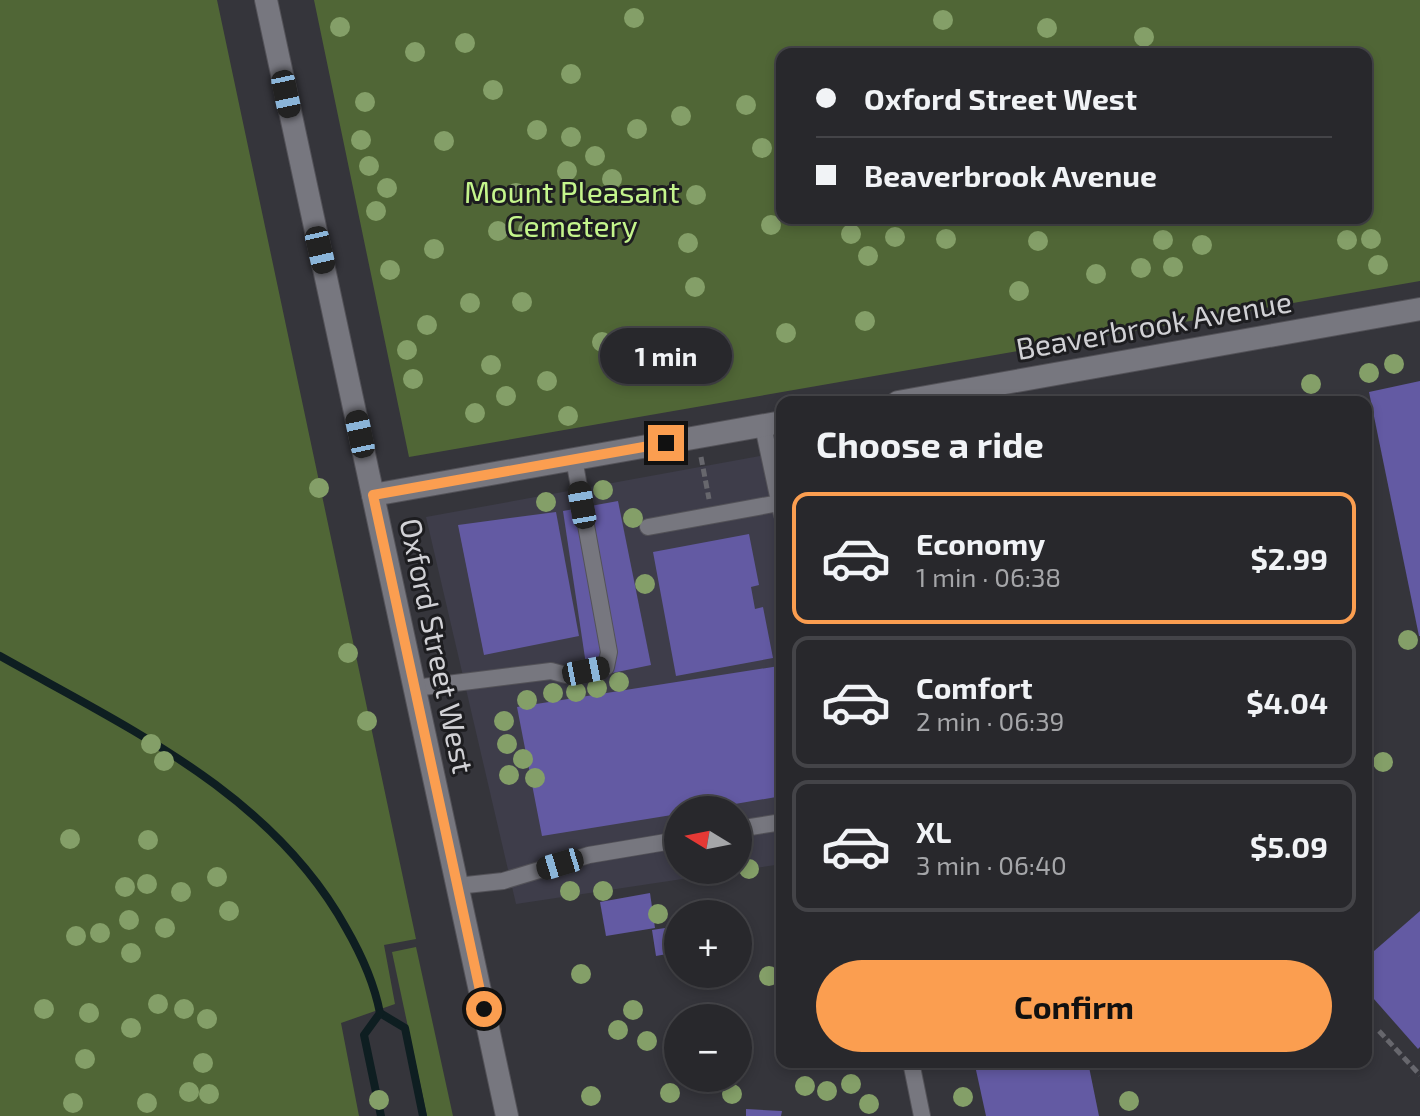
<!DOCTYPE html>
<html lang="en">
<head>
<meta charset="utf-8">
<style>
	body { margin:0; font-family:"Exo 2",sans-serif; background:#343438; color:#f1f3f6; height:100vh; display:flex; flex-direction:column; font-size:30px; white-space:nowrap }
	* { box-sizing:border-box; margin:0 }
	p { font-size:26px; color:#a5a6a9 }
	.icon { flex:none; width:44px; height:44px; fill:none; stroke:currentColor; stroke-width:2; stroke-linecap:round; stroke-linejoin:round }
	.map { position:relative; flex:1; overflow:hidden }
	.side { position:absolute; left:776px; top:396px; width:596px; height:672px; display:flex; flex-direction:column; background:#28282c; border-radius:16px; box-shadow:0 4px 12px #0003,0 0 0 2px #444448 }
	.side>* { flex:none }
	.top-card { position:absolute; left:776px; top:48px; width:596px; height:176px; border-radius:16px; box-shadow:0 4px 12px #0003,0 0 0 2px #444448; display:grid; align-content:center; height:176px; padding:0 40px; background:#28282c }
	.needle { width:52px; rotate:280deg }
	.controls { position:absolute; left:664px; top:796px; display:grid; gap:16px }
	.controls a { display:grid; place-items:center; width:88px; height:88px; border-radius:50%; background:#28282c; box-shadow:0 4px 12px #0003,0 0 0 2px #444448; font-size:40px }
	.end { position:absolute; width:36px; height:36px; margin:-18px; border:10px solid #fb9e50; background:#111; box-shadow:0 0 0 4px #111 }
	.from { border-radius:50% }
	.bubble { position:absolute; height:56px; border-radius:28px; background:#28282c; box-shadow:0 4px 12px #0003,0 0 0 2px #444448; font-size:26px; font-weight:700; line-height:56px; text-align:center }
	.car { position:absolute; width:24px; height:48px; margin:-24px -12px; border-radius:10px; box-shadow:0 0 6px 2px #0007; background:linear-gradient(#222 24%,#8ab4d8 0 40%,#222 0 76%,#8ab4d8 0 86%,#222 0) }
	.top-card b { display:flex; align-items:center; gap:28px; height:76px; font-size:30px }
	.top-card b+b { border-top:2px solid #444448 }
	.top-card i { width:20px; height:20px; background:#f1f3f6 }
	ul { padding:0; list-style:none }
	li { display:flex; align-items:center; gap:24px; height:132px; margin:0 16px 12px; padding:0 24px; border:4px solid #444448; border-radius:16px }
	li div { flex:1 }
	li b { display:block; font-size:30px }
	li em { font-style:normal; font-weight:700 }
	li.active { border-color:#fb9e50 }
	li>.icon { width:72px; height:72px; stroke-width:1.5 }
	h2 { padding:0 40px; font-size:36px; line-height:96px }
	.button { display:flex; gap:16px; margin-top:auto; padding:16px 40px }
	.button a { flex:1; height:92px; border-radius:48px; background:#fb9e50; color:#111; font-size:32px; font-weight:700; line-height:92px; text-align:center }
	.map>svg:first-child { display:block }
	.built { fill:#3e3d4a; fill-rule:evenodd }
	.green { fill:#506636; fill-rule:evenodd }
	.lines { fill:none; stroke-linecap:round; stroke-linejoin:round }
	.stream { stroke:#0e1e21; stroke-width:8 }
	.building { fill:#635aa3 }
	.service-casing { stroke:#535258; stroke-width:18 }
	.tertiary-casing { stroke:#535258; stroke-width:24 }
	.secondary-casing { stroke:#535258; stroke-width:24 }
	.path { stroke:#67676d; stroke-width:5; stroke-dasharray:8 4; stroke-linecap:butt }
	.service { stroke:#77777f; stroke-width:16 }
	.tertiary { stroke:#77777f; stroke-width:22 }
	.secondary { stroke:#77777f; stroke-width:22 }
	.tree { fill:#849f68 }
	.route { stroke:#fb9e50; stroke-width:10 }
	.labels { text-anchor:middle; stroke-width:6; stroke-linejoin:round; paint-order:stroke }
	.park-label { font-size:30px; fill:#c4f58c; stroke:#1d1d20 }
	.street-label { font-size:30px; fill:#d1d1d5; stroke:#1d1d20 }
</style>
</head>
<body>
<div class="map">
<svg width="1420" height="1116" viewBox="0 0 1420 1116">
	<rect width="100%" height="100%" fill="#35353b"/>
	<!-- built -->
	<path class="built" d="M 782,452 L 782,864 L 516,904 L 426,517 ZM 678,810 L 738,810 L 738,870 L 678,870 Z"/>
	<!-- green -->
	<g class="green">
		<polygon points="0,0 217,0 416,939 384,945 395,1004 341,1023 359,1116 0,1116"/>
		<path d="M 314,0 L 1420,0 L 1420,281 L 409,457 ZM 782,54 L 1366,54 L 1366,218 L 782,218 Z"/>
		<polygon points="416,947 453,1116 427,1116 392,952"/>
	</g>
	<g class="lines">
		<!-- stream -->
		<g class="stream">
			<path d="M 0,656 C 128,728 272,794 346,928 C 361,954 374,982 380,1013 L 405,1028 L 423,1116"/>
			<polyline points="380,1013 364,1035 381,1116"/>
		</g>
	</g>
	<!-- building -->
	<g class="building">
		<polygon points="1420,381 1420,636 1419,636 1369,392"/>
		<polygon points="618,501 651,665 588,678 563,511"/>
		<polygon points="556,512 579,636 484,655 458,525"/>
		<polygon points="749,534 759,585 751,587 755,609 763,607 773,658 676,676 653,552"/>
		<polygon points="779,666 782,796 700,810 678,810 678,814 542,836 517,707"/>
		<polygon points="650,893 655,928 606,936 600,902"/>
		<polygon points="1420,911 1420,1047 1418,1049 1366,990 1366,958"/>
		<polygon points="678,926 678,952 656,956 652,930"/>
		<polygon points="1022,1062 1088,1062 1099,1116 986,1116 976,1070"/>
		<polygon points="746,1109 782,1111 781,1116 746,1116"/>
	</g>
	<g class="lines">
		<!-- service casing -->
		<g class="service-casing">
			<g id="service">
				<polyline points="763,426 782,515"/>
				<polyline points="648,527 779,503"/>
				<polyline points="415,688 551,671 566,675 606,667 609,652 574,459"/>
				<polyline points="738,829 782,822"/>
				<polyline points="457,886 503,881 589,855 678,840"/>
				<polyline points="911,1062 922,1116"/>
			</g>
		</g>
		<!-- tertiary casing -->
		<g class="tertiary-casing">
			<g id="tertiary">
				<polyline points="898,402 1420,309"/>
				<polyline points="373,495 782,422"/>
			</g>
		</g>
		<!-- secondary casing -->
		<g class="secondary-casing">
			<polyline id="secondary" points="266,0 507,1116"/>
		</g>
		<!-- path -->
		<g class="path">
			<polyline points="701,457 709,499"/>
			<polyline points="1379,1031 1420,1075"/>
		</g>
		<!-- service -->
		<use href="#service" class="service"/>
		<!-- tertiary -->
		<use href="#tertiary" class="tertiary"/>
		<!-- secondary -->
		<use href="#secondary" class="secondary"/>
	</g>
	<!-- trees -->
	<g class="tree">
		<circle cx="634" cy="18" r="10"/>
		<circle cx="943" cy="20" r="10"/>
		<circle cx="340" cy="27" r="10"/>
		<circle cx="1047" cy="28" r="10"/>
		<circle cx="1144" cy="37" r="10"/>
		<circle cx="465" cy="43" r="10"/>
		<circle cx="415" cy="52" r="10"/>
		<circle cx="571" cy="74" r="10"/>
		<circle cx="493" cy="90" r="10"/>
		<circle cx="365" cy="102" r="10"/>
		<circle cx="746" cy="105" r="10"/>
		<circle cx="681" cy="116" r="10"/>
		<circle cx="637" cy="129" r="10"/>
		<circle cx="537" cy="130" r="10"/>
		<circle cx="571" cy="137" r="10"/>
		<circle cx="361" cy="140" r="10"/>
		<circle cx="444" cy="141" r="10"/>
		<circle cx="762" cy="148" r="10"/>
		<circle cx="595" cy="156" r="10"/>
		<circle cx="369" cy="166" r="10"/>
		<circle cx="567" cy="171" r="10"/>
		<circle cx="612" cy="179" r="10"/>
		<circle cx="387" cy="188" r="10"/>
		<circle cx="516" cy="193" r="10"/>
		<circle cx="696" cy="195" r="10"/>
		<circle cx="376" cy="211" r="10"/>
		<circle cx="771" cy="225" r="10"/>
		<circle cx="528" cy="230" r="10"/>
		<circle cx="498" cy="231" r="10"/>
		<circle cx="851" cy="234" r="10"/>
		<circle cx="895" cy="237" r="10"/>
		<circle cx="946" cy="239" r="10"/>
		<circle cx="1371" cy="239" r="10"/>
		<circle cx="1163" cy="240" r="10"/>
		<circle cx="1347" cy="240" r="10"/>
		<circle cx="1038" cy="241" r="10"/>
		<circle cx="688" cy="243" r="10"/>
		<circle cx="1202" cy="245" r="10"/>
		<circle cx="434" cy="249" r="10"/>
		<circle cx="868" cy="256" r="10"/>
		<circle cx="1378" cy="265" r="10"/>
		<circle cx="1173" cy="267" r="10"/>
		<circle cx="1141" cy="268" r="10"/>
		<circle cx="390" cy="270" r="10"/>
		<circle cx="1096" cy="274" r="10"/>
		<circle cx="695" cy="287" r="10"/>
		<circle cx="1019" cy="291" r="10"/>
		<circle cx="522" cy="302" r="10"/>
		<circle cx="470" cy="303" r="10"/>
		<circle cx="865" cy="321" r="10"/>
		<circle cx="427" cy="325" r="10"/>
		<circle cx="786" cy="333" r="10"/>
		<circle cx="602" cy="342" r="10"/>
		<circle cx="407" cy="350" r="10"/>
		<circle cx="1394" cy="364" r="10"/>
		<circle cx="491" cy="365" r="10"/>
		<circle cx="1369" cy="373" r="10"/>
		<circle cx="413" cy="379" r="10"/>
		<circle cx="547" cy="381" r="10"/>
		<circle cx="1311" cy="384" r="10"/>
		<circle cx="506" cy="396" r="10"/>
		<circle cx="475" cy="413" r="10"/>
		<circle cx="568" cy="416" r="10"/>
		<circle cx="319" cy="488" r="10"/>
		<circle cx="603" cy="490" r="10"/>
		<circle cx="546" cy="502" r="10"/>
		<circle cx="633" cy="518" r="10"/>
		<circle cx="645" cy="584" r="10"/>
		<circle cx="1408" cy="640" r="10"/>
		<circle cx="348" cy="653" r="10"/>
		<circle cx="619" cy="682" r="10"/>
		<circle cx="597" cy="688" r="10"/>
		<circle cx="576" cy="692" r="10"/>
		<circle cx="553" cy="693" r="10"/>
		<circle cx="527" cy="700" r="10"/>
		<circle cx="367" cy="721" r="10"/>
		<circle cx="504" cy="721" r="10"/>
		<circle cx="151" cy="744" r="10"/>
		<circle cx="507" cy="744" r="10"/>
		<circle cx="523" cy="759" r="10"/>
		<circle cx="164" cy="761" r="10"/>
		<circle cx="1383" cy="762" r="10"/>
		<circle cx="509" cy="775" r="10"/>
		<circle cx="535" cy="778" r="10"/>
		<circle cx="70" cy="839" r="10"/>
		<circle cx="148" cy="840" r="10"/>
		<circle cx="749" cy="869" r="10"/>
		<circle cx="217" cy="877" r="10"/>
		<circle cx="147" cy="884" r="10"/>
		<circle cx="125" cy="887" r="10"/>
		<circle cx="570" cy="891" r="10"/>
		<circle cx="603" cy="891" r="10"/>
		<circle cx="181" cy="892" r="10"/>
		<circle cx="229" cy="911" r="10"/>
		<circle cx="658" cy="914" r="10"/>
		<circle cx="129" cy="920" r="10"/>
		<circle cx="165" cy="928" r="10"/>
		<circle cx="100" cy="933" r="10"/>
		<circle cx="76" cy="936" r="10"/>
		<circle cx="131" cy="953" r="10"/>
		<circle cx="581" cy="974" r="10"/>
		<circle cx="769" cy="976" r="10"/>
		<circle cx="158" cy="1004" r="10"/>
		<circle cx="44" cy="1009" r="10"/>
		<circle cx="184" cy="1009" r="10"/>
		<circle cx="633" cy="1010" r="10"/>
		<circle cx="89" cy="1013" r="10"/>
		<circle cx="207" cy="1019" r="10"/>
		<circle cx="131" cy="1028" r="10"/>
		<circle cx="618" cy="1030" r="10"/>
		<circle cx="647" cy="1041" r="10"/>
		<circle cx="85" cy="1059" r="10"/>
		<circle cx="203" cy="1063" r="10"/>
		<circle cx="851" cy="1084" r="10"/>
		<circle cx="805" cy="1086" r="10"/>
		<circle cx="827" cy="1091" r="10"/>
		<circle cx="189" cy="1092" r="10"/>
		<circle cx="670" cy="1093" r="10"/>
		<circle cx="209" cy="1094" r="10"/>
		<circle cx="732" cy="1094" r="10"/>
		<circle cx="591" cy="1096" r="10"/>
		<circle cx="963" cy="1097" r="10"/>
		<circle cx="379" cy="1100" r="10"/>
		<circle cx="1129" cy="1101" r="10"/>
		<circle cx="73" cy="1103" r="10"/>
		<circle cx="147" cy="1103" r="10"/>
		<circle cx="869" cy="1104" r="10"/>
	</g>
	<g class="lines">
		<!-- route -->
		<polyline class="route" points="484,1009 373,495 666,443"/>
	</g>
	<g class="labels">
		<!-- park labels -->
		<g class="park-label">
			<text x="572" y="203">Mount Pleasant<tspan x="572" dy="34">Cemetery</tspan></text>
		</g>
		<!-- street labels -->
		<g class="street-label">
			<text transform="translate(1154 326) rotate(-10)" y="10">Beaverbrook Avenue</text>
			<text transform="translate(436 646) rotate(78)" y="10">Oxford Street West</text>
		</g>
	</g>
</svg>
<div class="controls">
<a><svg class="needle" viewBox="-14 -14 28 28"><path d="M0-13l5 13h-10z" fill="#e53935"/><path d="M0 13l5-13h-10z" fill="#a5a6a9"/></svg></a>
<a>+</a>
<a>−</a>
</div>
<i class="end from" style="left:484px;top:1009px"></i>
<i class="end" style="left:666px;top:443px"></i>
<div class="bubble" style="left:600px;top:328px;width:132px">1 min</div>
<i class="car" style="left:286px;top:94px;rotate:168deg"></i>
<i class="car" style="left:320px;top:250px;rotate:167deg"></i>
<i class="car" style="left:360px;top:434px;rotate:348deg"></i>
<i class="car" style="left:582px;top:505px;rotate:350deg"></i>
<i class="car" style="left:586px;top:671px;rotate:79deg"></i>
<i class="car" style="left:560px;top:864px;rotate:253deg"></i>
<div class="top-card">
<b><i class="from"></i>Oxford Street West</b>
<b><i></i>Beaverbrook Avenue</b>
</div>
<section class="side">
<h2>Choose a ride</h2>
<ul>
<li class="active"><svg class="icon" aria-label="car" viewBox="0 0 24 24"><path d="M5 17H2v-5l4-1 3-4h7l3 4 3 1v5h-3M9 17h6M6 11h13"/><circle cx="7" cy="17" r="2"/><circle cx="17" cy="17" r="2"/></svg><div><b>Economy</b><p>1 min · 06:38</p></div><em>$2.99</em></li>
<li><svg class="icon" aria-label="car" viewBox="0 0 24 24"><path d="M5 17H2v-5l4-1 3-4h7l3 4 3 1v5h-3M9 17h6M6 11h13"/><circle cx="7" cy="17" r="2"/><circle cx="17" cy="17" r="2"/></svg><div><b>Comfort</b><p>2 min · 06:39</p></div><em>$4.04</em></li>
<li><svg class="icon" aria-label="car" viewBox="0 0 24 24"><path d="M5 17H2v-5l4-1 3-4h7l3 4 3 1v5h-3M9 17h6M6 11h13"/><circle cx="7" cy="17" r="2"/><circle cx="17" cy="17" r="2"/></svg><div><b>XL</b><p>3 min · 06:40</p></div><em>$5.09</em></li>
</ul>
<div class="button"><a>Confirm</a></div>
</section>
</div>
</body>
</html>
